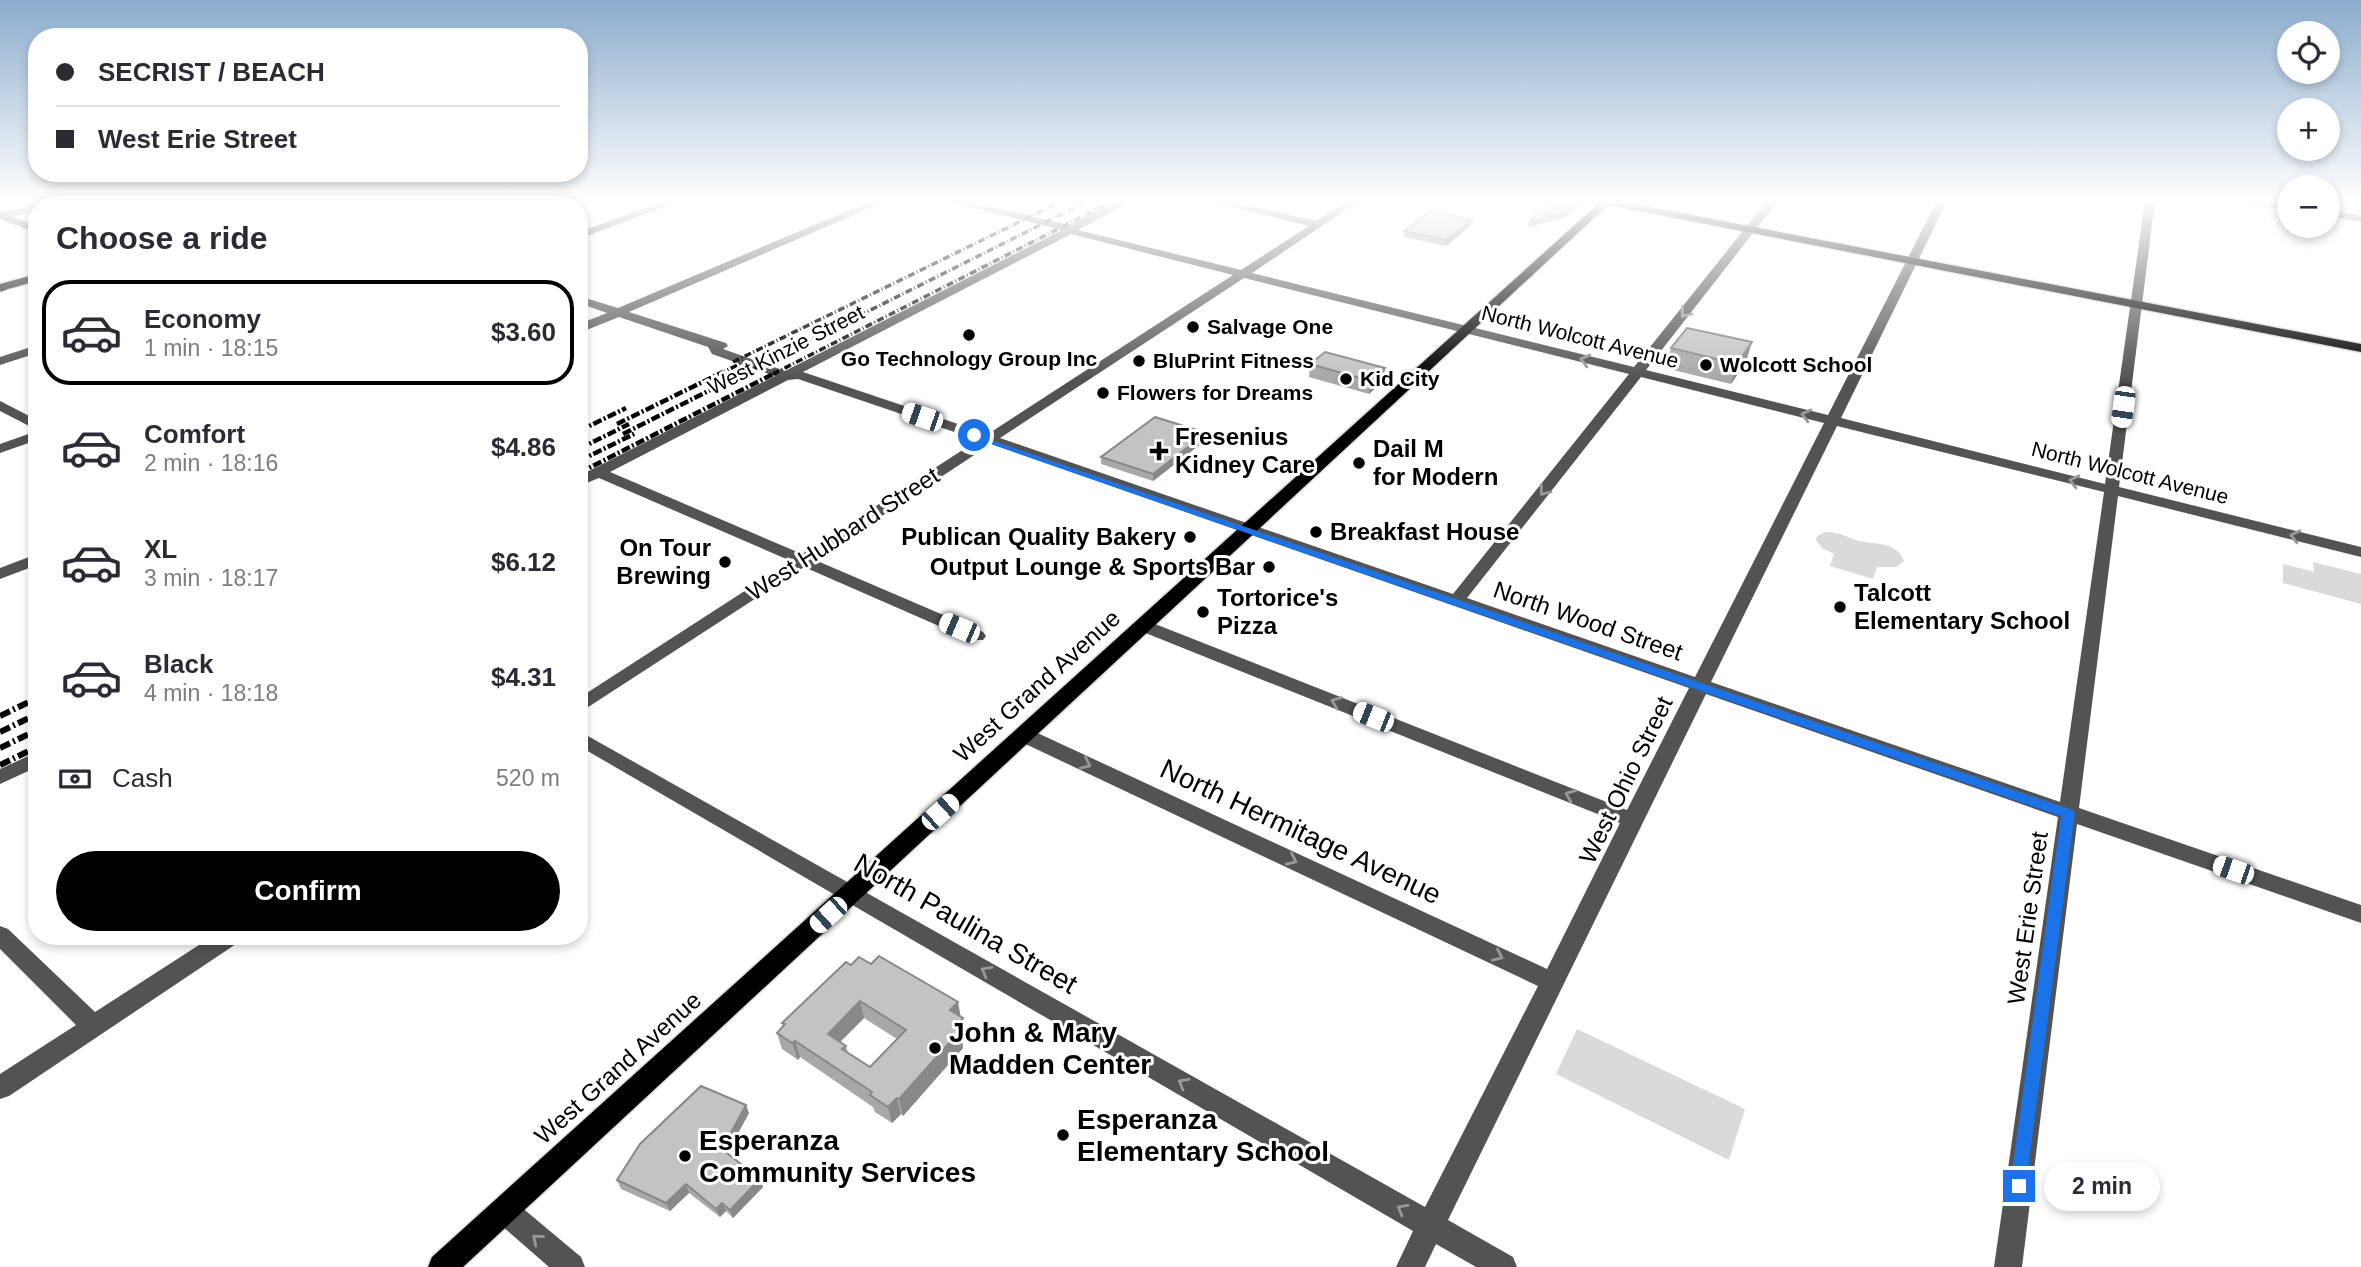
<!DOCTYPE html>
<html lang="en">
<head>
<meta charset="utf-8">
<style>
	body { margin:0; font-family:Arial,sans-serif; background:#f7f7f7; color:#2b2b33; height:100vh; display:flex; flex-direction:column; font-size:26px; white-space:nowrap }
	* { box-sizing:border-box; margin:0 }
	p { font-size:23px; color:#7c7c81 }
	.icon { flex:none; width:38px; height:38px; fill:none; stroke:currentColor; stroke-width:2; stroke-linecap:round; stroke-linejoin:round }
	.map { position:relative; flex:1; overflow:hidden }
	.side { position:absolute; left:28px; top:196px; width:560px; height:749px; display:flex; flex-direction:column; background:#fff; border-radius:28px; box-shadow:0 4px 10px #0003 }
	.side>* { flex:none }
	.guide { position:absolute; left:28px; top:28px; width:560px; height:154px; border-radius:28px; box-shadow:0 4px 10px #0003; display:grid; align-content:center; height:154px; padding:0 28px; background:#fff }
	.controls { position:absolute; left:2277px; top:21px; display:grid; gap:14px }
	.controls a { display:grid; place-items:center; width:63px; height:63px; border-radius:50%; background:#fff; box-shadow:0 4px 10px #0003; font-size:35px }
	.end { position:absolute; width:32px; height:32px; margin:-16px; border:9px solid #1a73e8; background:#fff; box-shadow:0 0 0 4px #fff }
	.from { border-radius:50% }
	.bubble { position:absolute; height:49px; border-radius:24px; background:#fff; box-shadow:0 4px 10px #0003; font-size:23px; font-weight:700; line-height:49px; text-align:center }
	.car { position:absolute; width:21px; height:42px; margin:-21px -10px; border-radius:9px; box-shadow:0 0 5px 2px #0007; background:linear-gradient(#fff 24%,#345 0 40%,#fff 0 76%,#345 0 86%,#fff 0) }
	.guide b { display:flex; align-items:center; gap:24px; height:66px; font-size:26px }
	.guide b+b { border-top:2px solid #e1e1e2 }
	.guide i { width:18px; height:18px; background:#2b2b33 }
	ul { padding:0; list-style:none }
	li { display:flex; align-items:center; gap:21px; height:105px; margin:0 14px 10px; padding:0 14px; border:4px solid transparent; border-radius:28px }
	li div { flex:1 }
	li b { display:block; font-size:26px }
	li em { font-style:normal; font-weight:700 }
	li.active { border-color:#000 }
	li>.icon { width:63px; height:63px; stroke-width:1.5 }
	h2 { padding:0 28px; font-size:32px; line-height:84px }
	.pay { display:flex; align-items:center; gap:18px; height:77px; padding:0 28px; font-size:26px }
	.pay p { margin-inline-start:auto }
	.cta { display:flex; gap:14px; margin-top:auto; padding:14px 28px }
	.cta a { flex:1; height:80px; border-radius:42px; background:#000; color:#fff; font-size:28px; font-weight:700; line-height:80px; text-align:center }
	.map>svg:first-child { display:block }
	.green { fill:#dadada }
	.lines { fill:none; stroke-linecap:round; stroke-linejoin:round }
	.major-casing { stroke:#dbdbdb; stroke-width:3 }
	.minor { fill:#535353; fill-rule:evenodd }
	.major { fill:#000; fill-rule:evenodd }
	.rail-far2 { stroke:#000; stroke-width:3.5; stroke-dasharray:7 2.5 1 2.5; stroke-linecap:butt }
	.rail-far1 { stroke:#000; stroke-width:4.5; stroke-dasharray:9 2.5 2 2.5; stroke-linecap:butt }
	.rail { stroke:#000; stroke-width:6; stroke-dasharray:11 3.5 2 3.5; stroke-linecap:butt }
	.wall { fill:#a8a8a8; fill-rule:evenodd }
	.shaded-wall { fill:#888 }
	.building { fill:#c3c3c3; stroke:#888; stroke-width:2; fill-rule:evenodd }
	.oneway { stroke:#989898 }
	.route { fill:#1a73e8 }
	.poi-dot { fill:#000; stroke:#fff; stroke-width:2.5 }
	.labels { text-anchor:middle; stroke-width:6; stroke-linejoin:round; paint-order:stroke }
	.far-poi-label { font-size:21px; font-weight:bold; fill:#000; stroke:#fff; text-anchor:start }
	.far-street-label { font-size:21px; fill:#000; stroke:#fff }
	.poi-label { font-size:24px; font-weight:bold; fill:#000; stroke:#fff; text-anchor:start }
	.street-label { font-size:24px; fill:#000; stroke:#fff }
	.near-street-label { font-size:28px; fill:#000; stroke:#fff }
	.near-poi-label { font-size:28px; font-weight:bold; fill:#000; stroke:#fff; text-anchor:start }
</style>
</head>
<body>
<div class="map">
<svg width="2361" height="1267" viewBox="0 0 2361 1267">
	<rect width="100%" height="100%" fill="#fff"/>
	<!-- green -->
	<g class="green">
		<path d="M 1825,532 C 1845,532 1851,541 1865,542 C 1880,544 1898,544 1904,561 L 1897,567 L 1877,567 L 1873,579 L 1830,566 L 1834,554 L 1822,548 L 1816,540 L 1817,536 Z"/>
		<polygon points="2313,562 2361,574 2361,604 2283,583 2283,564 2314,572"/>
		<polygon points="1577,1029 1745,1109 1729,1160 1556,1074"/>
	</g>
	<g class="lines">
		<!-- major casing -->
		<g class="major-casing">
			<g id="major">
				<polygon points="276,201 292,201 286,205 271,205"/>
				<polygon points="1596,201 1619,201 2361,344 2361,352 1608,205 463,1267 428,1267 432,1257 1599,203"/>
				<polygon points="37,274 37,281 0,291 0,284"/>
			</g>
		</g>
		<!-- minor -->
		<g class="minor">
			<polygon points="49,201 65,201 59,205 43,205"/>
			<polygon points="291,201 306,201 311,205 297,205"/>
			<polygon points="481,201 496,201 490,205 476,205"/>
			<polygon points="664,201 680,201 579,239 579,232"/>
			<path d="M 871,201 L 886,201 L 629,312 L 726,343 L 728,346 L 723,349 L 785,371 L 1062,230 L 945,201 L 965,201 L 1070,225 L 1117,201 L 1131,201 L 1078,230 L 1241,270 L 1309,226 L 1208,201 L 1228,201 L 1316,221 L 1347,201 L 1359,201 L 1252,273 L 1634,367 L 1767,201 L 1778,201 L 1646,370 L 1828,415 L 1937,201 L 1947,201 L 1841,418 L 2105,484 L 2145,201 L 2155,201 L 2119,487 L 2361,547 L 2361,557 L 2118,496 L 2079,808 L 2361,905 L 2361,923 L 2077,824 L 2022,1267 L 1994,1267 L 2058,817 L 1706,694 L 1448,1220 L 1513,1257 L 1517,1267 L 1476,1267 L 1436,1244 L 1425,1267 L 1396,1267 L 1413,1231 L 579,746 L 579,731 L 1425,1207 L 1538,986 L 1017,740 L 1014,735 L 1017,730 L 1031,730 L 1547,969 L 1620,823 L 1138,630 L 1135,626 L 1144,621 L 1150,622 L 1627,810 L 1689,688 L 991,444 L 815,560 L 983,632 L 986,636 L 983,640 L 971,640 L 804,567 L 579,713 L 579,698 L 791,561 L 599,478 L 579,486 L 579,476 L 775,376 L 712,354 L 708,347 L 619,317 L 579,333 L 579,324 L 607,313 L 579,303 L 579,296 L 618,308 ZM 1071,234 L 1233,275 L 988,434 L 803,372 ZM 1244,278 L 1629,374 L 1453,594 L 1000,438 ZM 1641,377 L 1824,423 L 1695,677 L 1467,598 ZM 798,379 L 978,440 L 802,554 L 610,472 L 788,380 ZM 1837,426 L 2104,492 L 2060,802 L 1711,682 Z"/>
			<polygon points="2247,201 2289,204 2289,210 2252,204"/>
			<polygon points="37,205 37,211 13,217 37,226 37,233 0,219 0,212"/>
			<polygon points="2328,210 2361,216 2361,222 2328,216"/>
			<polygon points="37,345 37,353 0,365 0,357"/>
			<polygon points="0,401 37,420 37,430 0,411"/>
			<polygon points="37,431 37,440 0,453 0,444"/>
			<polygon points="37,554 37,565 0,579 0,568"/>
			<polygon points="37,752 37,767 0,784 0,769"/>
			<polygon points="0,926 8,929 95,1012 213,936 242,936 239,942 9,1096 0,1099 0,1074 76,1025 0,949"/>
			<polygon points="504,1197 514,1201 581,1257 585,1267 549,1267 494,1219 490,1210 494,1201"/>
		</g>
		<!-- major -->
		<use href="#major" class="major"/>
		<!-- rail-far2 -->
		<g class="rail-far2">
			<polyline points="272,205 283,201"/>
			<polyline points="0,290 37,278"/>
			<polyline points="733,362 1062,201"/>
			<polyline points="719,374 746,361"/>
			<polyline points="743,374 1088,201"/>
			<polyline points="773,374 1113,201"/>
		</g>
		<!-- rail-far1 -->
		<g class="rail-far1">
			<polyline points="617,424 723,372"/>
			<polyline points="579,431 626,408"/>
			<polyline points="623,434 746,372"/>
			<polyline points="579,449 629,424"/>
			<polyline points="579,461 636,433"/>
			<polyline points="579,473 777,372"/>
		</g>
		<!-- rail -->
		<g class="rail">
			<polyline points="0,716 37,698"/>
			<polyline points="0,732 37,714"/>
			<polyline points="0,748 37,730"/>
			<polyline points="0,765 37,747"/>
		</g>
	</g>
	<!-- wall -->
	<g class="wall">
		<polygon points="1471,225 1446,246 1404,237 1404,231"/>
		<polygon points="1671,348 1746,362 1731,384 1665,368"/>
		<polygon points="1310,364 1385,368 1383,381 1369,394 1309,377"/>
		<polygon points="1206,433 1206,440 1153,481 1101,464 1101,457"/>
		<path d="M 851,965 L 958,1002 L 960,1017 L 966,1035 L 962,1040 L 963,1048 L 903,1116 L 901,1114 L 892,1123 L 875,1112 L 873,1107 L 800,1057 L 798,1060 L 782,1049 L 777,1033 L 783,1026 L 782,1023 ZM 864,1018 L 897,1039 L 870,1067 L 848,1053 L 846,1046 L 840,1042 Z"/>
		<polygon points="749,1113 727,1153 760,1179 763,1187 733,1218 726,1211 720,1217 689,1193 670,1211 621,1189 617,1180"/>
	</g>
	<!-- shaded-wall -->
	<g class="shaded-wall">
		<polygon points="1579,201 1585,201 1566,217 1528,227 1529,221"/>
		<polygon points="1472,220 1471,225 1446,246 1446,240"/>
		<polygon points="1752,342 1746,362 1731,384 1737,364"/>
		<polygon points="1385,368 1383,381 1369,394 1370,381"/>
		<polygon points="1206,433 1206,440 1153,481 1153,474"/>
		<polygon points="169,936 182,936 173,942"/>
		<polygon points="860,1001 864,1018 832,1050 828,1034"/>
		<polygon points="958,1002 961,1019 950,1010"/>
		<polygon points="963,1018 966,1035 962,1040 963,1048 903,1116 899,1099"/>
		<polygon points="795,1041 800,1057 798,1060 792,1043"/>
		<polygon points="897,1098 901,1114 892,1123 888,1107"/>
		<polygon points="746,1105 749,1113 725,1157 722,1149"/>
		<polygon points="760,1179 763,1187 733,1218 730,1210"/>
		<polygon points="686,1184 689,1193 670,1211 666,1203"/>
		<polygon points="722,1203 726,1211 720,1217 716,1209"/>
	</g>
	<!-- building -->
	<g class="building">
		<polygon points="320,201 331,205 309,205"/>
		<polygon points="1554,201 1579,201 1567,211 1529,221"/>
		<polygon points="1431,211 1472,220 1446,240 1404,231"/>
		<polygon points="1687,328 1752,342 1737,364 1671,348"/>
		<polygon points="1325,352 1385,368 1370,381 1310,364"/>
		<polygon points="1155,417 1206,433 1153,474 1101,457"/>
		<path d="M 879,956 L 958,1002 L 950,1010 L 963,1018 L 955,1028 L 960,1031 L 899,1099 L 897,1098 L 888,1107 L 870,1095 L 872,1092 L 795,1041 L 792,1043 L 777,1033 L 785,1024 L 782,1023 L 846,962 L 851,965 L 859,957 L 871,964 ZM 860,1001 L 906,1030 L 870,1067 L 842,1049 L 846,1046 L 828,1034 Z"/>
		<polygon points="701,1086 746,1105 722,1149 760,1179 730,1210 722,1203 716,1209 686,1184 666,1203 617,1180 640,1144"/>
	</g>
	<!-- one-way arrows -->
	<defs><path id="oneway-chevron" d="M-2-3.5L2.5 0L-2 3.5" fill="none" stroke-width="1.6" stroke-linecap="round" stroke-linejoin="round" transform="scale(1.75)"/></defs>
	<g class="oneway">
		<use href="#oneway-chevron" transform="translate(1685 313) rotate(128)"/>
		<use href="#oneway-chevron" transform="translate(1585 360) rotate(-166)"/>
		<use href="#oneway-chevron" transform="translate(1806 415) rotate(-166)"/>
		<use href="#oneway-chevron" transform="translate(2074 481) rotate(-166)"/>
		<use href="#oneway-chevron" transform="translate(1544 491) rotate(128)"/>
		<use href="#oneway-chevron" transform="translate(2295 536) rotate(-166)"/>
		<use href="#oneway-chevron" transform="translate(1336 702) rotate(-158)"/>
		<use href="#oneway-chevron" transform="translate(1086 764) rotate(25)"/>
		<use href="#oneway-chevron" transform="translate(1570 795) rotate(-158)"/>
		<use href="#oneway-chevron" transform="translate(1292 860) rotate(25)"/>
		<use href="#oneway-chevron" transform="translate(1498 956) rotate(25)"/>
		<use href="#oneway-chevron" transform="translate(986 971) rotate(-150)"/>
		<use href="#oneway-chevron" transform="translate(1183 1083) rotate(-150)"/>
		<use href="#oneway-chevron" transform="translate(1402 1209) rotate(-150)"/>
		<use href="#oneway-chevron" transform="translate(537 1239) rotate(-140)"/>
	</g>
	<!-- sky -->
	<linearGradient id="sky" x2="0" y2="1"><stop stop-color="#8baccc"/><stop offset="0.53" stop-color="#fff"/><stop offset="1" stop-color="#fff" stop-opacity="0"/></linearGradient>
	<rect width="2361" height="379" fill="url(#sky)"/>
	<!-- route -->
	<polygon class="route" points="971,433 2073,810 2075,813 2025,1192 2019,1194 2013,1192 2010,1186 2061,816 971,437"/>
	<!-- markers -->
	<g class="poi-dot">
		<circle cx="1193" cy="327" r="7"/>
		<circle cx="969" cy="335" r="7"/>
		<circle cx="1139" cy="361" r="7"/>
		<circle cx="1706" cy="365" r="7"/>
		<circle cx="1346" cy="379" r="7"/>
		<circle cx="1103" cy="393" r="7"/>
		<path d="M1155.5 440.5h7v7h7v7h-7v7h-7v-7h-7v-7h7z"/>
		<circle cx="1359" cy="463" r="7"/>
		<circle cx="1316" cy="532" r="7"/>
		<circle cx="1190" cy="537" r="7"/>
		<circle cx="725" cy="562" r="7"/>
		<circle cx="1269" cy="567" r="7"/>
		<circle cx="1840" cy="607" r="7"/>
		<circle cx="1203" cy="612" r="7"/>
		<circle cx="935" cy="1048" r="7"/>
		<circle cx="1063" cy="1135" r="7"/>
		<circle cx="685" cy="1156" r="7"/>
	</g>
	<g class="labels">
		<!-- far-poi labels -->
		<g class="far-poi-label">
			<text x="1207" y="334">Salvage One</text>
			<text x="969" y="366" text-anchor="middle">Go Technology Group Inc</text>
			<text x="1153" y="368">BluPrint Fitness</text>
			<text x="1720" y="372">Wolcott School</text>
			<text x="1360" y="386">Kid City</text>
			<text x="1117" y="400">Flowers for Dreams</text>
		</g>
		<!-- far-street labels -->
		<g class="far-street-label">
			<text transform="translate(1580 337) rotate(14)" y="7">North Wolcott Avenue</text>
			<text transform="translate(786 350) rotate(-27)" y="7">West Kinzie Street</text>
			<text transform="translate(2130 473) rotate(14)" y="7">North Wolcott Avenue</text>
		</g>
		<!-- poi labels -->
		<g class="poi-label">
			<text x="1175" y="445">Fresenius<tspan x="1175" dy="28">Kidney Care</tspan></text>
			<text x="1373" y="457">Dail M<tspan x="1373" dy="28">for Modern</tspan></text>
			<text x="1330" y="540">Breakfast House</text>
			<text x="1176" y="545" text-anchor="end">Publican Quality Bakery</text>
			<text x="711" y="556" text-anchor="end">On Tour<tspan x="711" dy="28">Brewing</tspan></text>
			<text x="1255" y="575" text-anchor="end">Output Lounge &amp; Sports Bar</text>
			<text x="1854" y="601">Talcott<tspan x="1854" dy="28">Elementary School</tspan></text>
			<text x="1217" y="606">Tortorice's<tspan x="1217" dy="28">Pizza</tspan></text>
		</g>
		<!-- street labels -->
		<g class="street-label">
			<text transform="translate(843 534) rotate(-33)" y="8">West Hubbard Street</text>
			<text transform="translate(1588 621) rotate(19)" y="8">North Wood Street</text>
			<text transform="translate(1037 686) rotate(-42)" y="8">West Grand Avenue</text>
			<text transform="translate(1626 780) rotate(-64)" y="8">West Ohio Street</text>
			<text transform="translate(2028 918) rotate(-82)" y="8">West Erie Street</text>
			<text transform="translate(618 1068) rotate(-42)" y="8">West Grand Avenue</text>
		</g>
		<!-- near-street labels -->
		<g class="near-street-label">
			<text transform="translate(1301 831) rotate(25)" y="10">North Hermitage Avenue</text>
			<text transform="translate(966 923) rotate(30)" y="10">North Paulina Street</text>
		</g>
		<!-- near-poi labels -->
		<g class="near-poi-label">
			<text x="949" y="1042">John &amp; Mary<tspan x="949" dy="32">Madden Center</tspan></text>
			<text x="1077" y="1129">Esperanza<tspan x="1077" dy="32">Elementary School</tspan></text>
			<text x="699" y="1150">Esperanza<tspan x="699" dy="32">Community Services</tspan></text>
		</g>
	</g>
</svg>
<div class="controls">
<a><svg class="icon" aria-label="locate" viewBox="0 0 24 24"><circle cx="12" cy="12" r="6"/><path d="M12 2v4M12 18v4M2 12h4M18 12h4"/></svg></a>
<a>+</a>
<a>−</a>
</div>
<i class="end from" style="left:974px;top:435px"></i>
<i class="end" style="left:2019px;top:1186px"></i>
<div class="bubble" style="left:2044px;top:1162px;width:116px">2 min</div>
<i class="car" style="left:2123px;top:407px;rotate:188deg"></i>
<i class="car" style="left:922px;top:417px;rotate:289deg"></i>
<i class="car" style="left:959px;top:628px;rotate:293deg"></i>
<i class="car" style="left:1373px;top:717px;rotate:292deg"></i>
<i class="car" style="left:940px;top:812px;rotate:48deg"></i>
<i class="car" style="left:2233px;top:870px;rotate:289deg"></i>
<i class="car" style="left:828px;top:915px;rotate:228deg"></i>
<div class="guide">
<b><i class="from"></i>SECRIST / BEACH</b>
<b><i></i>West Erie Street</b>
</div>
<section class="side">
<h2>Choose a ride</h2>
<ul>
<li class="active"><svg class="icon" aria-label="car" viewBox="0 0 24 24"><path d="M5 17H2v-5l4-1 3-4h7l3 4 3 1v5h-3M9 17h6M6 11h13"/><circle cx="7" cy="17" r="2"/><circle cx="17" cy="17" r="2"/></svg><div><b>Economy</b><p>1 min · 18:15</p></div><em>$3.60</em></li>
<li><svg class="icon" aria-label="car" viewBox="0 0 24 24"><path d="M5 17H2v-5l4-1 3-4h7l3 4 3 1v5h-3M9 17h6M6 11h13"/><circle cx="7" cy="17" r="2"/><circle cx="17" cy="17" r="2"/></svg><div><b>Comfort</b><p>2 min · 18:16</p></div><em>$4.86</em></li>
<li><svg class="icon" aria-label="car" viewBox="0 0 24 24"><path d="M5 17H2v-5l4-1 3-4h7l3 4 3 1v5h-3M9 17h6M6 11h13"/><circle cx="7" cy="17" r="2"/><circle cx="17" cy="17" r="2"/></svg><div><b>XL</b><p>3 min · 18:17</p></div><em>$6.12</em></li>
<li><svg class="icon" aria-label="car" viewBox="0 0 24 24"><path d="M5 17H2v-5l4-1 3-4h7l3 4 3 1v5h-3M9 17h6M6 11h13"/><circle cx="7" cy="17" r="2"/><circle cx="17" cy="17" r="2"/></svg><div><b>Black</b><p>4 min · 18:18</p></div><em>$4.31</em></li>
</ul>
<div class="pay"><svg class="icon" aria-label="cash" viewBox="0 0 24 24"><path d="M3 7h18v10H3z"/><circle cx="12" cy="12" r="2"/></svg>Cash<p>520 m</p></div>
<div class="cta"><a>Confirm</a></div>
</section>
</div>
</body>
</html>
